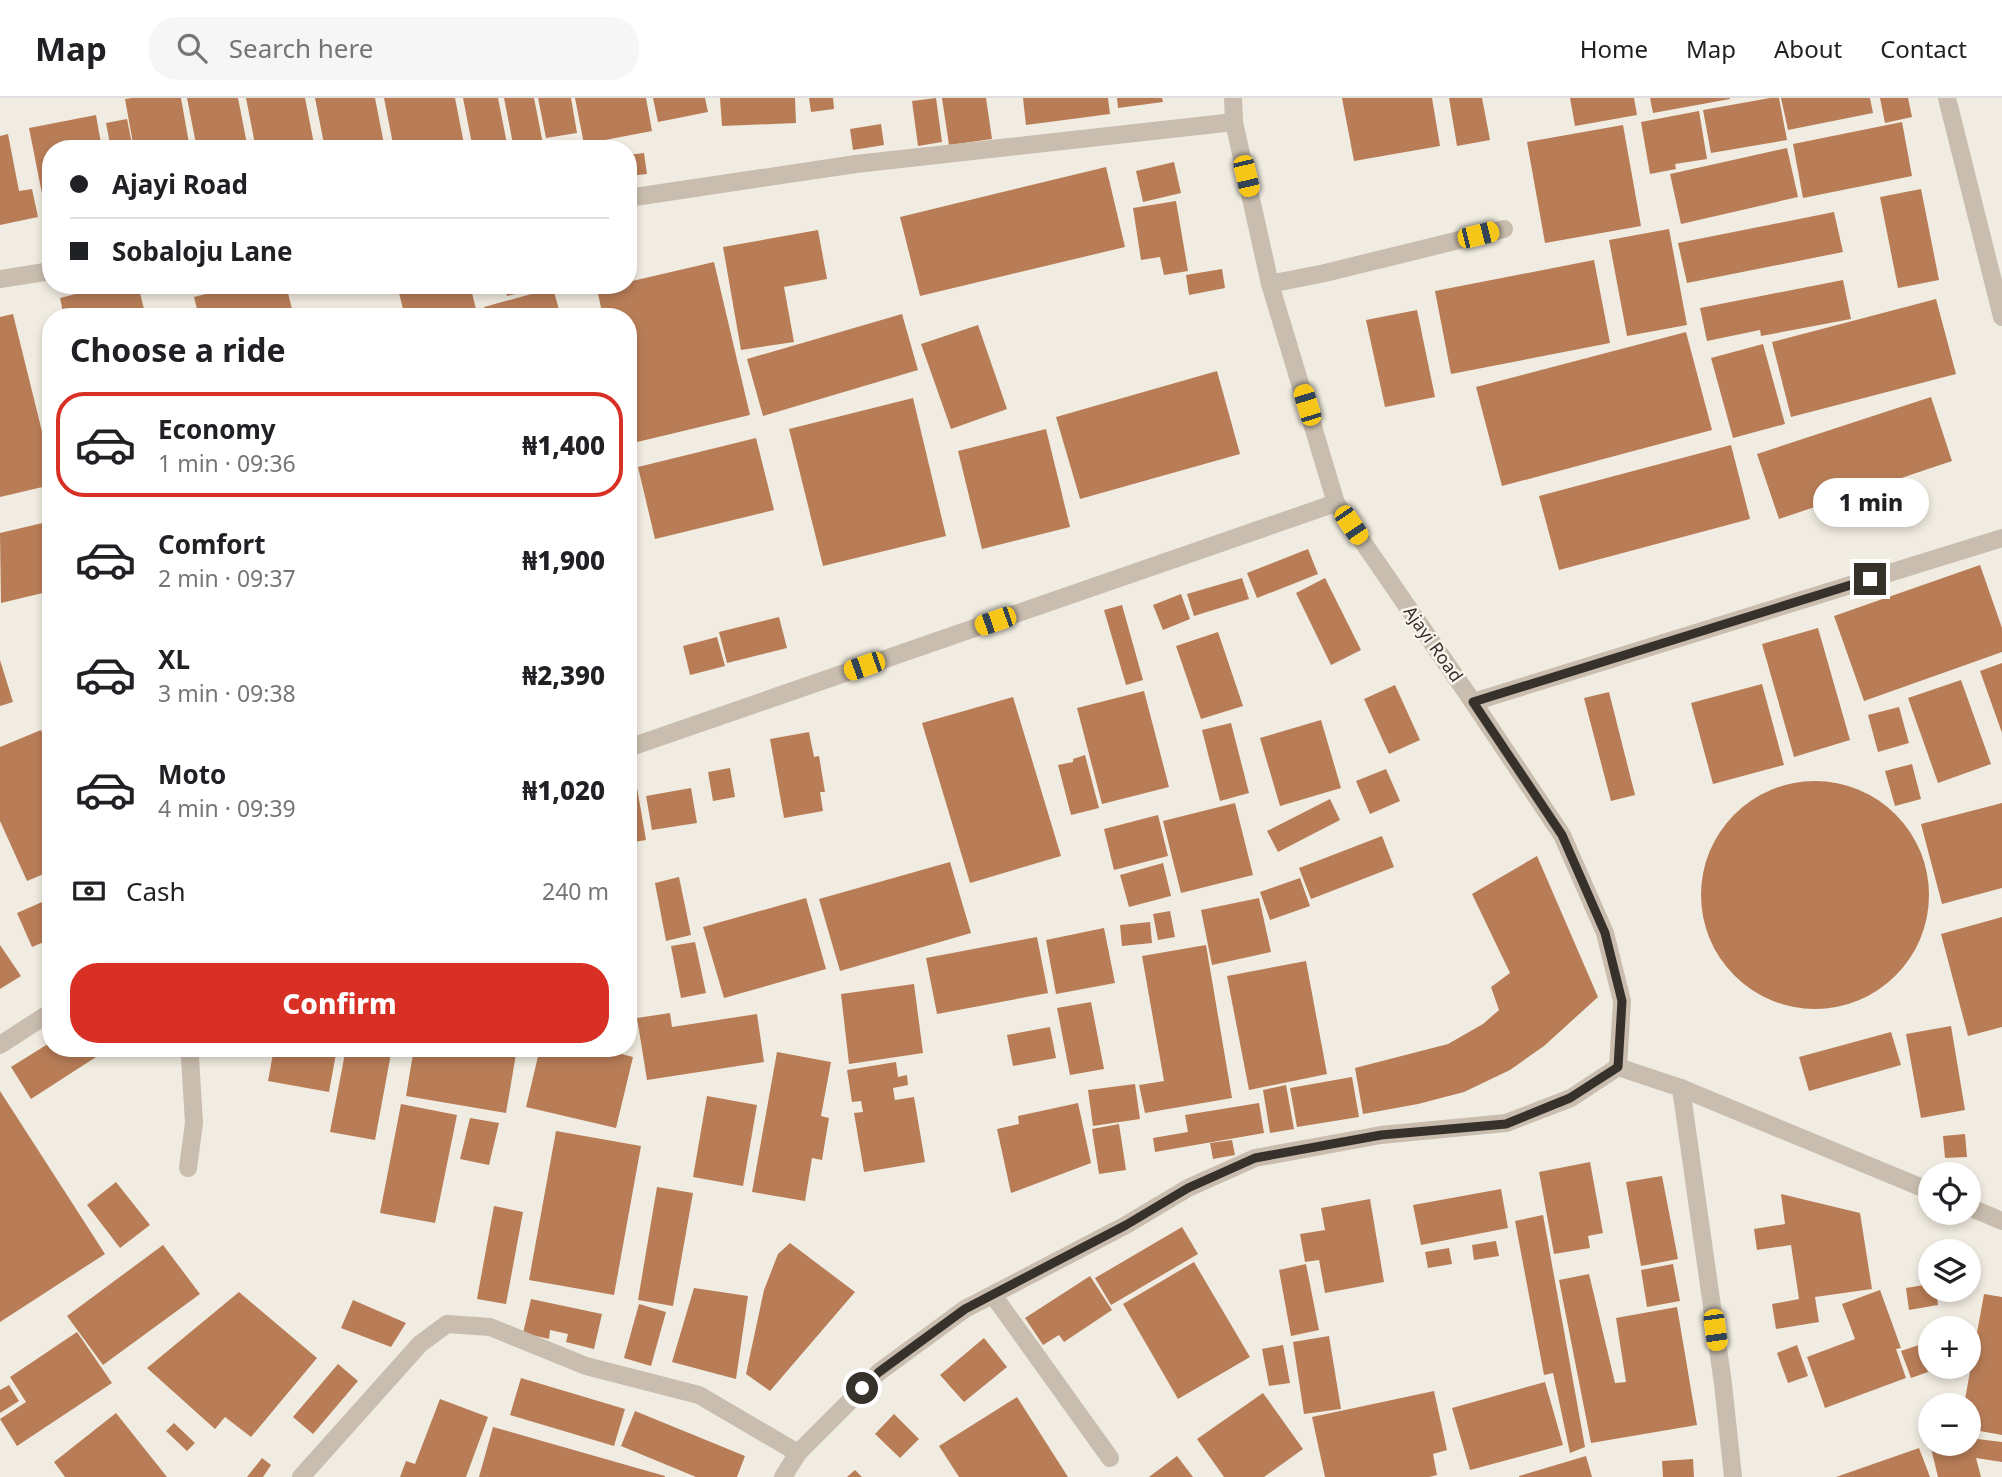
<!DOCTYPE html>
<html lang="en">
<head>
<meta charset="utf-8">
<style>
	body { margin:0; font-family:"Noto Sans",sans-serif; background:#f6f6f6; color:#202124; height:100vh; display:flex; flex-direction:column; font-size:26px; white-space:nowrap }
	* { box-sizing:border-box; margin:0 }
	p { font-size:23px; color:#757577 }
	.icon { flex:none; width:38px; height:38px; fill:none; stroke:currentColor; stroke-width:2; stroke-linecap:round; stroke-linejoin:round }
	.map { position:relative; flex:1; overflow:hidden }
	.sheet { position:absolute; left:42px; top:210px; width:595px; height:749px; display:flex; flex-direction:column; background:#fff; border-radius:28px; box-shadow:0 4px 10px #0003 }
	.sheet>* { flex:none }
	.banner { position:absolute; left:42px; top:42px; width:595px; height:154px; border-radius:28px; box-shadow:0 4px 10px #0003; display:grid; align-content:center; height:154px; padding:0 28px; background:#fff }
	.fabs { position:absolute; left:1918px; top:1064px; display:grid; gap:14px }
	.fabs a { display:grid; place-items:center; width:63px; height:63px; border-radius:50%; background:#fff; box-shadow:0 4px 10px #0003; font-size:35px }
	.end { position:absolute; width:32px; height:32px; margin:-16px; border:9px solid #37312b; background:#fff; box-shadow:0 0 0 4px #fff }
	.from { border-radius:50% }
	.bubble { position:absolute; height:49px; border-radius:24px; background:#fff; box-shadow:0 4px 10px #0003; font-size:23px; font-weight:800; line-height:49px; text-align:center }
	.car { position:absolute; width:21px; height:42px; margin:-21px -10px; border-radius:9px; box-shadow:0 0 5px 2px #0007; background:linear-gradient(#f5c518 24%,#345 0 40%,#f5c518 0 76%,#345 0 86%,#f5c518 0) }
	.banner b { display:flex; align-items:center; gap:24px; height:66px; font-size:26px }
	.banner b+b { border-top:2px solid #e0e0e0 }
	.banner i { width:18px; height:18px; background:#202124 }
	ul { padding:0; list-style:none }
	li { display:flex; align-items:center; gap:21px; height:105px; margin:0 14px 10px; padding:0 14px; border:4px solid transparent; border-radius:28px }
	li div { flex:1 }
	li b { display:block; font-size:26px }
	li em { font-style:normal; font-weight:800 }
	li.current { border-color:#d93025 }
	li>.icon { width:63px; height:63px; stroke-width:1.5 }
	h2 { padding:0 28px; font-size:32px; line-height:84px }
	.pay { display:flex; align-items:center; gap:18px; height:77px; padding:0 28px; font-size:26px }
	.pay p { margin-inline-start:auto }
	.action { display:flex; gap:14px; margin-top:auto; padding:14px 28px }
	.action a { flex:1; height:80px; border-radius:28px; background:#d93025; color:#fff; font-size:28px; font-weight:800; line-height:80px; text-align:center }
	header { display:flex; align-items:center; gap:42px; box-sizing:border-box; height:98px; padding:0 35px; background:#fff; border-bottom:2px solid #e0e0e0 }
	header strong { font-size:33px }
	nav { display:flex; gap:38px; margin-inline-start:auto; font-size:24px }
	.search { width:490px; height:63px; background:#f6f6f6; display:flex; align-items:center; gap:18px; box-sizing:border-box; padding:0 24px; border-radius:28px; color:#757577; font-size:26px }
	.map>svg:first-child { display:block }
	.building { fill:#b87d57 }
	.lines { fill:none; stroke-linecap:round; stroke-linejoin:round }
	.minor { stroke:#c8bdae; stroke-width:18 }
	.route { stroke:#37312b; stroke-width:9 }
	.labels { text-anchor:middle; stroke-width:5; stroke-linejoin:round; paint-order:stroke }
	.street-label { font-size:18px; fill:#37312b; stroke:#f9f5ed }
</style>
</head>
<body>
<header>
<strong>Map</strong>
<div class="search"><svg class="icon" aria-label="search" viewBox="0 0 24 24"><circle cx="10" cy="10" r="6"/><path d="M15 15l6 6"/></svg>Search here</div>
<nav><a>Home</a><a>Map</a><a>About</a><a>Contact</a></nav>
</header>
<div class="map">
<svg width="2002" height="1379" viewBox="0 0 2002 1379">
	<rect width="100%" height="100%" fill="#f1ece1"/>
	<!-- building -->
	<g class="building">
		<polygon points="132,0 181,0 190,51 134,51 125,1"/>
		<polygon points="187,0 238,0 248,51 197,51"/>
		<polygon points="246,0 305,0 315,51 256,51"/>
		<polygon points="315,0 375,0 385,51 325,51"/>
		<polygon points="384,0 455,0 465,51 394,51"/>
		<polygon points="463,0 498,0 508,51 473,51"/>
		<polygon points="504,0 534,0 544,51 514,51"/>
		<polygon points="538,0 571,0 577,35 546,40"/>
		<polygon points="575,0 646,0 652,33 584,46"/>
		<polygon points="653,0 705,0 708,14 658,24"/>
		<polygon points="720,0 795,0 796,25 722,28"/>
		<polygon points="809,0 833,0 834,11 811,14"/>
		<polygon points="936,0 942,44 918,48 912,3"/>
		<polygon points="942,0 986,0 992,41 949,47"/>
		<polygon points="1023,0 1108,0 1110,16 1026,27"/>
		<polygon points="1117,0 1162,0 1163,4 1118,10"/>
		<polygon points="1342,0 1432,0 1440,48 1354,63"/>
		<polygon points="1449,0 1482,0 1490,42 1457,48"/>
		<polygon points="1570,0 1634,0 1637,17 1575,28"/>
		<polygon points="1650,0 1730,0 1730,1 1653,15"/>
		<polygon points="1770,0 1779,0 1787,42 1711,55 1703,12"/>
		<polygon points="1781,0 1870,0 1873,15 1788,32"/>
		<polygon points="1880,0 1908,0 1912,19 1885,25"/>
		<polygon points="1699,13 1707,61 1675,66 1676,71 1650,76 1641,24"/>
		<polygon points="96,17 102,51 51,51 51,120 47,121 29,30"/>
		<polygon points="127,21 133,51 111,51 106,25"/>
		<polygon points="1902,24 1912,78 1803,100 1793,46"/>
		<polygon points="881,26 884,47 853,52 850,31"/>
		<polygon points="1623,27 1641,128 1545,145 1527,44"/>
		<polygon points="8,36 19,93 32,91 38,119 0,127 0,38"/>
		<polygon points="1787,50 1798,99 1681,126 1670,76"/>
		<polygon points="644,55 647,76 628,78 628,57"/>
		<polygon points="1174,64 1181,95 1143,104 1136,73"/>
		<polygon points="1106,69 1125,149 920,198 900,119"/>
		<polygon points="1921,91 1939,182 1898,190 1880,99"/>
		<polygon points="1176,103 1188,173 1164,177 1160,159 1141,162 1133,110"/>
		<polygon points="1834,114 1843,154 1687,185 1678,145"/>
		<polygon points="1669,131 1687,227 1627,238 1609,142"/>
		<polygon points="818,132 827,181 784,189 794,244 741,252 723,149"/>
		<polygon points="1594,162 1610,245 1451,276 1435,193"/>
		<polygon points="714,164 750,317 633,345 628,325 628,219 603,219 597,191 614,187 628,187 628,184"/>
		<polygon points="1222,171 1225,190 1189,197 1186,177"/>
		<polygon points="1843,182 1851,221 1761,238 1760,232 1707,243 1700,210"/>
		<polygon points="111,187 138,187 146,219 64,219 60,200"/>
		<polygon points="242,187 286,187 294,219 199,219 194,199"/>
		<polygon points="428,187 470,187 478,219 405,219 399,195"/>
		<polygon points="504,187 537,187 538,191 507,198"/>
		<polygon points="553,190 561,219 487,219 484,209"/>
		<polygon points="1936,201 1956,276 1791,319 1772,244"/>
		<polygon points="1417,212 1435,299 1385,309 1366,222"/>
		<polygon points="13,216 51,370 51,387 0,399 0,219"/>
		<polygon points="902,216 918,272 763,318 747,261"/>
		<polygon points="978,227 1007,311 951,331 921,246"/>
		<polygon points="1686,234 1712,332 1502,388 1476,289"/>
		<polygon points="1763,246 1785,326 1733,340 1711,260"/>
		<polygon points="1217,273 1240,356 1080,401 1056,319"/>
		<polygon points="1931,299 1952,363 1779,421 1757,356"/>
		<polygon points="913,300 946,438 823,468 789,331"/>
		<polygon points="1046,331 1070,429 982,451 958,353"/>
		<polygon points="756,340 774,412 655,441 638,369"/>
		<polygon points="1731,347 1750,421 1559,472 1539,398"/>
		<polygon points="628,397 636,418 628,420"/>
		<polygon points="51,423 51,493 1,505 0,435"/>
		<polygon points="1308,451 1318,476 1257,500 1247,475"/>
		<polygon points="1980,467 2002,530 2002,554 1864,603 1834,518"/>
		<polygon points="1242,480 1249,501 1194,518 1187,496"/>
		<polygon points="1325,480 1361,552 1331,567 1296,495"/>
		<polygon points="1181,496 1190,521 1163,532 1153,507"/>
		<polygon points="1122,507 1143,582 1126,587 1104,512"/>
		<polygon points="779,519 787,550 727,565 719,534"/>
		<polygon points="1818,530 1850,642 1794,659 1762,546"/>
		<polygon points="1218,534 1243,608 1201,621 1176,548"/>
		<polygon points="717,539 725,568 690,577 683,548"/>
		<polygon points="0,562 13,604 0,608"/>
		<polygon points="2002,565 2002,635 1980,573"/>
		<polygon points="1961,582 1991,666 1938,685 1908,600"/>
		<polygon points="1762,586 1784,667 1713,686 1691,605"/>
		<polygon points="1395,587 1420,642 1389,656 1364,601"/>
		<polygon points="51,590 51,610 43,593"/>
		<polygon points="1144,593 1169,689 1102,706 1077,610"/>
		<polygon points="1609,594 1635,697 1611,703 1584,600"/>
		<polygon points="1013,599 1061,758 970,785 922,625"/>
		<polygon points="1899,609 1909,645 1878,654 1868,617"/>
		<polygon points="1321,622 1341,690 1280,708 1260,640"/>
		<polygon points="1231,625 1249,695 1220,703 1202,632"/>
		<polygon points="41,632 51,654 51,773 27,783 0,723 0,649"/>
		<polygon points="809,634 814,659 819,658 825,694 820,694 823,713 784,720 770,641"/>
		<polygon points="1085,657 1099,710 1071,717 1058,667 1073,664 1073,661"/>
		<polygon points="1912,666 1921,701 1895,708 1885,673"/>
		<polygon points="730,670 735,699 713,703 708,674"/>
		<polygon points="1386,671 1400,703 1370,716 1356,683"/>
		<circle cx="1815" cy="797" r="114"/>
		<polygon points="636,684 646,742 628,745 628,686"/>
		<polygon points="691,690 697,725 652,732 646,698"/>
		<polygon points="1330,701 1340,722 1278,754 1267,733"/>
		<polygon points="1235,705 1253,777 1181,795 1163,723"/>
		<polygon points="2002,705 2002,790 1942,806 1921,726"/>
		<polygon points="1158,717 1168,758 1114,772 1104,731"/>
		<polygon points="1382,738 1394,769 1311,801 1299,770"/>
		<polygon points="1537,758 1598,899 1544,948 1510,972 1464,994 1418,1006 1363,1016 1355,970 1448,946 1483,926 1499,912 1491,889 1510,875 1472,796"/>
		<polygon points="950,764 971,835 840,873 819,801"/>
		<polygon points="1163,765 1171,798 1129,809 1120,777"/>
		<polygon points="628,766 636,797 628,798"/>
		<polygon points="679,779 691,837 666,843 655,785"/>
		<polygon points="1300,780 1310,808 1270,822 1260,794"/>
		<polygon points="806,800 826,871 724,900 703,829"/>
		<polygon points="1259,800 1271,854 1212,867 1201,812"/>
		<polygon points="42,804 51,823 51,841 32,849 17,815"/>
		<polygon points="1170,813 1175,839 1158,842 1153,816"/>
		<polygon points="2002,819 2002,929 1968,938 1941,836"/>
		<polygon points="1150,824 1152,845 1122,848 1120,827"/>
		<polygon points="1104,830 1115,885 1056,896 1046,842"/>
		<polygon points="1037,839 1048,895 937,916 926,860"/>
		<polygon points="695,844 706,895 681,900 671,848"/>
		<polygon points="0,847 21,878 0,891"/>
		<polygon points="1206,847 1232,1000 1145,1015 1139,987 1164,983 1142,858"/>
		<polygon points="1306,863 1327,976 1249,992 1227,878"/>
		<polygon points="914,886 923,955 849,966 841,896"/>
		<polygon points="1091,904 1104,971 1070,977 1057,910"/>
		<polygon points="670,915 672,929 757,916 764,964 647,982 637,920"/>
		<polygon points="1951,928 1965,1012 1921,1020 1906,936"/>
		<polygon points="1050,929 1056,960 1013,968 1007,937"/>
		<polygon points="1891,934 1901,967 1809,993 1799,959"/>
		<polygon points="51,944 51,950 110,950 31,1001 11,969"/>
		<polygon points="274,950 337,950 329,994 268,983"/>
		<polygon points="346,950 392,950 375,1042 330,1034"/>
		<polygon points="414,950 517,950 506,1015 406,998"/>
		<polygon points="540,950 598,950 633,959 616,1030 526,1009"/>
		<polygon points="777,954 831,964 821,1018 829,1020 822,1062 812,1060 805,1103 752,1094"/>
		<polygon points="896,964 898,979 907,977 908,987 893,990 895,1002 914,999 925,1064 864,1074 854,1015 863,1014 861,1003 852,1004 847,972"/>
		<polygon points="1352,979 1359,1019 1297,1029 1290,990"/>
		<polygon points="1135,986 1140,1021 1093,1028 1088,992"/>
		<polygon points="1286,987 1294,1031 1270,1035 1263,992"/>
		<polygon points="0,993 105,1156 0,1224"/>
		<polygon points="707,998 757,1007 743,1088 693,1079"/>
		<polygon points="1078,1005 1091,1065 1011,1095 997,1031 1019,1026 1018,1018"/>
		<polygon points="1259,1005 1264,1035 1155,1054 1153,1040 1188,1034 1185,1017"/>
		<polygon points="401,1006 457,1017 435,1125 380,1115"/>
		<polygon points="470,1020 499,1025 489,1067 460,1061"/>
		<polygon points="1119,1026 1126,1072 1099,1076 1092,1031"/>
		<polygon points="556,1033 641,1048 614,1197 529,1182"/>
		<polygon points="1965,1036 1967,1059 1945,1060 1943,1038"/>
		<polygon points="1232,1042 1235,1057 1213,1061 1210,1045"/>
		<polygon points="1590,1064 1603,1135 1588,1138 1590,1150 1554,1156 1539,1074"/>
		<polygon points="1662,1078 1678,1161 1641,1168 1626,1084"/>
		<polygon points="116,1084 150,1127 120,1150 87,1107"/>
		<polygon points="657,1089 693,1095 673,1208 638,1202"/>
		<polygon points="1501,1091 1508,1130 1421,1147 1413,1107"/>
		<polygon points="1781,1096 1860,1115 1872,1191 1815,1199 1819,1224 1776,1231 1772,1206 1799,1201 1791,1147 1757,1152 1754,1131 1785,1126"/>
		<polygon points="1370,1101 1384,1184 1325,1195 1319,1162 1305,1164 1300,1136 1325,1132 1321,1110"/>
		<polygon points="494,1108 523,1114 506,1206 477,1201"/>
		<polygon points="1543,1117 1585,1349 1570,1355 1553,1275 1544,1277 1515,1123"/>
		<polygon points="1182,1129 1198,1156 1111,1207 1095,1180"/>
		<polygon points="1496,1143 1499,1158 1474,1162 1472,1147"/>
		<polygon points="790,1145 855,1194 770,1293 746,1276 764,1192 778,1156"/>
		<polygon points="163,1147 200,1196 103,1267 67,1218"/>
		<polygon points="1449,1150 1452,1166 1428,1170 1425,1154"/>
		<polygon points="1194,1164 1250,1259 1178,1301 1123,1206"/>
		<polygon points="1306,1166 1319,1232 1291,1238 1279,1172"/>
		<polygon points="1673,1166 1680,1203 1647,1209 1641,1172"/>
		<polygon points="1589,1176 1615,1285 1626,1284 1616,1220 1677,1209 1697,1327 1591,1345 1559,1182"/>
		<polygon points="1090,1178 1112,1212 1064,1244 1059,1237 1043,1247 1025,1220"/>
		<polygon points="1930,1186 1930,1192 1936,1192 1938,1207 1909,1212 1906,1190"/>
		<polygon points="694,1190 748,1198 736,1281 672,1264"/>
		<polygon points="1880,1192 1901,1250 1896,1251 1906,1280 1825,1310 1807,1259 1855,1241 1842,1206"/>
		<polygon points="239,1194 317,1260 251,1339 225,1319 215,1331 147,1270"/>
		<polygon points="1984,1196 2002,1199 2002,1337 1969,1331 1969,1307 1964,1307"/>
		<polygon points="531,1201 602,1216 594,1251 566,1244 568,1236 550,1232 549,1241 523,1235"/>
		<polygon points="353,1202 406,1225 391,1249 341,1230"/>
		<polygon points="639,1206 666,1214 651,1268 624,1260"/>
		<polygon points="77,1234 112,1285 17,1348 0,1321 26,1304 10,1279"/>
		<polygon points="1329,1238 1341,1311 1304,1316 1293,1244"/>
		<polygon points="984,1240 1007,1269 964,1304 940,1277"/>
		<polygon points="1283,1247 1290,1285 1269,1288 1262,1251"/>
		<polygon points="1797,1247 1808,1278 1788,1285 1777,1255"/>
		<polygon points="1919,1247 1928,1274 1911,1280 1901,1253"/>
		<polygon points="338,1266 358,1283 313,1336 293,1319"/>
		<polygon points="521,1280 625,1311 614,1348 510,1317"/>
		<polygon points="1545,1284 1563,1347 1470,1372 1452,1310"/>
		<polygon points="9,1287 19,1303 0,1315 0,1292"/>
		<polygon points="1434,1293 1447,1352 1433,1356 1437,1377 1429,1379 1325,1379 1312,1319"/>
		<polygon points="1263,1295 1303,1351 1264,1379 1224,1379 1197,1341"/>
		<polygon points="1017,1299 1068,1379 959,1379 939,1348"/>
		<polygon points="440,1301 488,1319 466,1379 400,1379 406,1363 415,1366"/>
		<polygon points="635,1313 745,1358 737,1379 696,1379 621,1348"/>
		<polygon points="116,1315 167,1379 65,1379 54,1364"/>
		<polygon points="894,1316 919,1341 900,1360 875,1336"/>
		<polygon points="174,1325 195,1345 187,1353 166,1333"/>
		<polygon points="493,1329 665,1378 665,1379 479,1379"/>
		<polygon points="1969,1340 2002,1344 2002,1364 1976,1360 1981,1379 1938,1379 1930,1346 1969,1346"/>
		<polygon points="1919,1350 1930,1379 1836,1379"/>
		<polygon points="1177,1358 1193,1379 1149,1379"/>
		<polygon points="1586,1358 1592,1379 1519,1379 1519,1378"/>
		<polygon points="262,1360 271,1367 263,1379 247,1379"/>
		<polygon points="1693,1361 1694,1379 1663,1379 1662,1363"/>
		<polygon points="855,1372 862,1379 847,1379"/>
	</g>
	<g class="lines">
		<!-- minor -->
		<g class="minor">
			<polyline points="1947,0 2002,219"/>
			<polyline points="628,100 856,66 1234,24"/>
			<polyline points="0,181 51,173"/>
			<polyline points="1270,186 1325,175 1504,131"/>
			<polyline points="1473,604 2002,440"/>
			<polyline points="628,650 1336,405"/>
			<polyline points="0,947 51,914"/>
			<polyline points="187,950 190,959 194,1025 188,1070"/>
			<polyline points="1618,969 1681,990 1930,1093"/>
			<polyline points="1681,990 1723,1286 1733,1379"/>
			<polyline points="1969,1109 2002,1123"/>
			<polyline points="993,1197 1110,1360"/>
			<polyline points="301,1379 420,1246 447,1226 490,1229 586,1268 699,1297 798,1355"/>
			<polyline points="783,1379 798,1355 879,1274 965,1211 1126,1127 1188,1090 1255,1060 1381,1037 1506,1025 1571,1000 1618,969 1622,903 1605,835 1562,737 1473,604 1336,405 1270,186 1234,24 1233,0"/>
		</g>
	</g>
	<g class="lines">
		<!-- route -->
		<polyline class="route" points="862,1290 879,1274 965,1211 1126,1127 1188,1090 1255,1060 1381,1037 1506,1026 1570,1000 1618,969 1622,903 1605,835 1562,737 1473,604 1870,481"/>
	</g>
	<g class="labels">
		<!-- street labels -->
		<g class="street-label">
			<text transform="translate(1433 546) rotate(55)" y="6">Ajayi Road</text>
		</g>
	</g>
</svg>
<div class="fabs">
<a><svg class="icon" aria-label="locate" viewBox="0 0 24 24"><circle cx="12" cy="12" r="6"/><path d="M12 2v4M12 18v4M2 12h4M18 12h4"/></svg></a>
<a><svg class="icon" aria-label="layers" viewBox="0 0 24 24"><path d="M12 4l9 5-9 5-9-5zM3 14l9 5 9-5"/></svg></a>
<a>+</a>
<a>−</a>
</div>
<i class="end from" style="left:862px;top:1290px"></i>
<i class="end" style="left:1870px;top:481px"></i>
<div class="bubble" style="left:1813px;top:380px;width:116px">1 min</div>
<i class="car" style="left:1246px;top:78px;rotate:167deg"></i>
<i class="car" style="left:1478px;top:137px;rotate:76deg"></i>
<i class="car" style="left:1307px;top:307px;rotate:343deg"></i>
<i class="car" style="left:1351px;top:427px;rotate:146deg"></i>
<i class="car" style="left:995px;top:523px;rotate:251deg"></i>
<i class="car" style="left:864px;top:568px;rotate:251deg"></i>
<i class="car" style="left:1715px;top:1232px;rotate:172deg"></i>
<div class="banner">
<b><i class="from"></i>Ajayi Road</b>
<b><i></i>Sobaloju Lane</b>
</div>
<section class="sheet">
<h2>Choose a ride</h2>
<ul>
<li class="current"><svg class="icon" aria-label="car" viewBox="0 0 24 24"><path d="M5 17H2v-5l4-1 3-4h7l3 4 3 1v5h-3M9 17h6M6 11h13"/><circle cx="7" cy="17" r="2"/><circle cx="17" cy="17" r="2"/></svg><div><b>Economy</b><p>1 min · 09:36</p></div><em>₦1,400</em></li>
<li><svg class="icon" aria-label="car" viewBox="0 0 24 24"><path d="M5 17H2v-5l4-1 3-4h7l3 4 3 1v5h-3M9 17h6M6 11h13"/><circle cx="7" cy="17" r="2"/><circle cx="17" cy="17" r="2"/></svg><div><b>Comfort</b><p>2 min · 09:37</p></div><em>₦1,900</em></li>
<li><svg class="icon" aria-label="car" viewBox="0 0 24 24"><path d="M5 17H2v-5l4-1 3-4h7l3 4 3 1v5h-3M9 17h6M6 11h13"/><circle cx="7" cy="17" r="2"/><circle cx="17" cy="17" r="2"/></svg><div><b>XL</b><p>3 min · 09:38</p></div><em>₦2,390</em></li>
<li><svg class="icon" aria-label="car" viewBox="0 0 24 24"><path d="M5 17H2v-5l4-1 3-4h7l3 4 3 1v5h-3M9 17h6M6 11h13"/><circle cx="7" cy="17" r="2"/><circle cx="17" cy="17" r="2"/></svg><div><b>Moto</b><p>4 min · 09:39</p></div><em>₦1,020</em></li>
</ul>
<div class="pay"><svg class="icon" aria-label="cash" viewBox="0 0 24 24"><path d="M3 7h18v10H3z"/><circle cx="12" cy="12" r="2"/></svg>Cash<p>240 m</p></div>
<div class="action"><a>Confirm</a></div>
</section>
</div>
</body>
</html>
